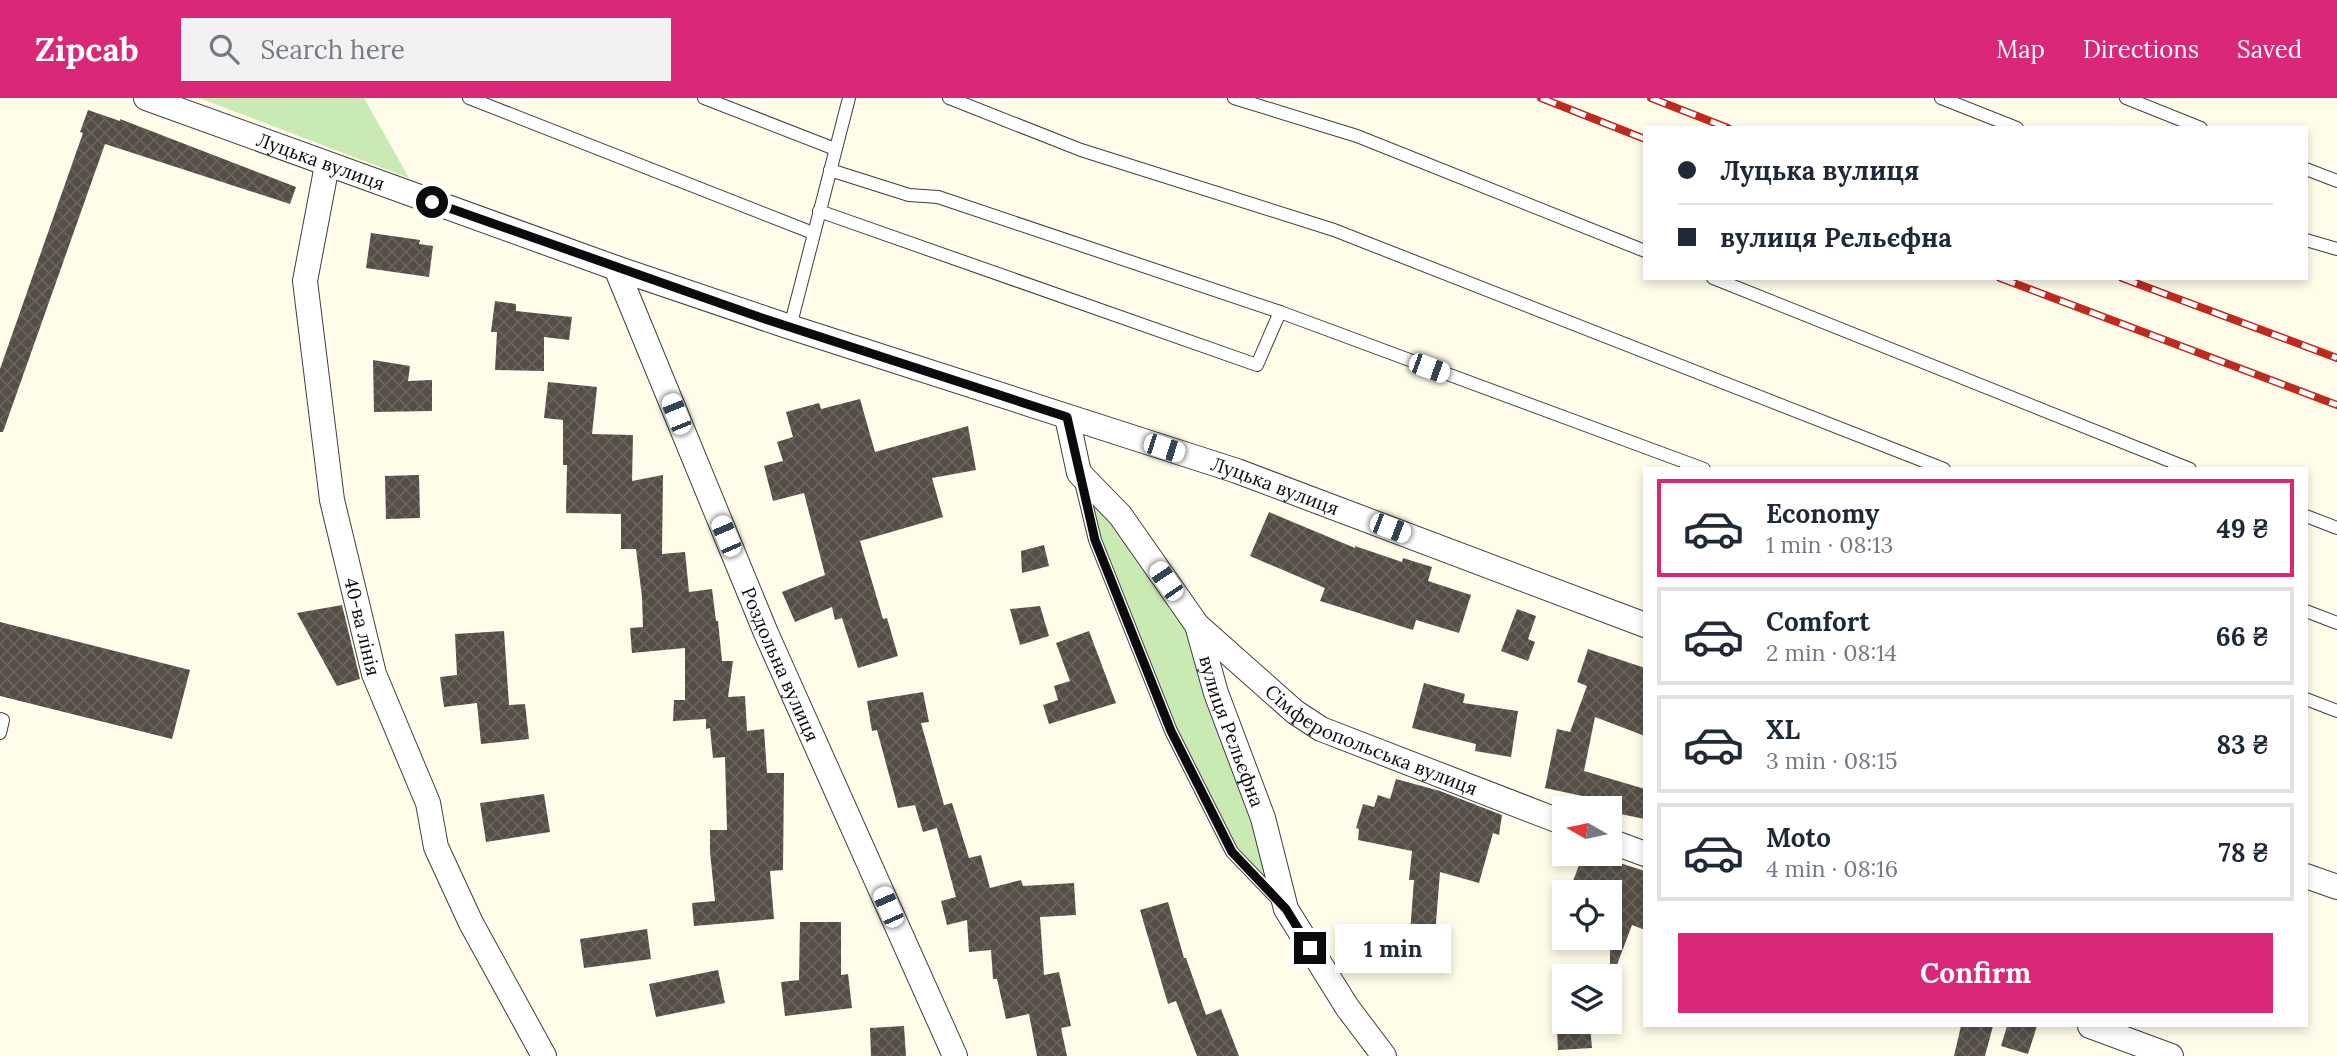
<!DOCTYPE html>
<html lang="en">
<head>
<meta charset="utf-8">
<style>
	body { margin:0; font-family:Lora,serif; background:#f2f2f3; color:#1f2937; height:100vh; display:flex; flex-direction:column; font-size:26px; white-space:nowrap }
	* { box-sizing:border-box; margin:0 }
	p { font-size:23px; color:#747a83 }
	.icon { flex:none; width:38px; height:38px; fill:none; stroke:currentColor; stroke-width:2; stroke-linecap:round; stroke-linejoin:round }
	.map { position:relative; flex:1; overflow:hidden }
	.sheet { position:absolute; left:1643px; top:369px; width:665px; height:560px; display:flex; flex-direction:column; background:#fff; border-radius:0px; box-shadow:0 4px 10px #0003 }
	.sheet>* { flex:none }
	.hud { position:absolute; left:1643px; top:28px; width:665px; height:154px; border-radius:0px; box-shadow:0 4px 10px #0003; display:grid; align-content:center; height:154px; padding:0 35px; background:#fff }
	.needle { width:46px; rotate:279deg }
	.buttons { position:absolute; left:1552px; top:698px; display:grid; gap:14px }
	.buttons a { display:grid; place-items:center; width:70px; height:70px; border-radius:0px; background:#fff; box-shadow:0 4px 10px #0003; font-size:35px }
	.end { position:absolute; width:32px; height:32px; margin:-16px; border:9px solid #0b0b0b; background:#fff; box-shadow:0 0 0 4px #fff }
	.from { border-radius:50% }
	.bubble { position:absolute; height:49px; border-radius:0px; background:#fff; box-shadow:0 4px 10px #0003; font-size:23px; font-weight:800; line-height:49px; text-align:center }
	.car { position:absolute; width:21px; height:42px; margin:-21px -10px; border-radius:9px; box-shadow:0 0 5px 2px #0007; background:linear-gradient(#fff 24%,#345 0 40%,#fff 0 76%,#345 0 86%,#fff 0) }
	.hud b { display:flex; align-items:center; gap:24px; height:66px; font-size:26px }
	.hud b+b { border-top:2px solid #e0e1e3 }
	.hud i { width:18px; height:18px; background:#1f2937 }
	ul { padding:12px 0 0; list-style:none }
	li { display:flex; align-items:center; gap:21px; height:98px; margin:0 14px 10px; padding:0 21px; border:4px solid #e0e1e3; border-radius:0px }
	li div { flex:1 }
	li b { display:block; font-size:26px }
	li em { font-style:normal; font-weight:800 }
	li.on { border-color:#db2777 }
	li>.icon { width:63px; height:63px; stroke-width:1.5 }
	.button { display:flex; gap:14px; margin-top:auto; padding:14px 35px }
	.button a { flex:1; height:80px; border-radius:0px; background:#db2777; color:#fff; font-size:28px; font-weight:800; line-height:80px; text-align:center }
	header { display:flex; align-items:center; gap:42px; box-sizing:border-box; height:98px; padding:0 35px; background:#db2777; color:#fff }
	header strong { font-size:33px }
	nav { display:flex; gap:38px; margin-inline-start:auto; font-size:24px }
	.search { width:490px; height:63px; background:#f2f2f3; display:flex; align-items:center; gap:18px; box-sizing:border-box; padding:0 24px; border-radius:0px; color:#747a83; font-size:26px }
	.map>svg:first-child { display:block }
	.grass { fill:#c9eab2 }
	.building { fill:url(#building-cross-hatch) }
	.lines { fill:none; stroke-linecap:round; stroke-linejoin:round }
	.lane-casing { stroke:#3e3e3e; stroke-width:14 }
	.street-casing { stroke:#3e3e3e; stroke-width:26 }
	.lane { stroke:#fff; stroke-width:12 }
	.street { stroke:#fff; stroke-width:24 }
	.rail-casing { stroke:#bf291f; stroke-width:8 }
	.rail { stroke:#fff; stroke-width:5; stroke-dasharray:16; stroke-linecap:butt }
	.route { stroke:#0b0b0b; stroke-width:9 }
	.labels { text-anchor:middle; stroke-width:7; stroke-linejoin:round; paint-order:stroke }
	.street-label { font-size:19px; fill:#0b0b0b; stroke:#fff }
</style>
</head>
<body>
<header>
<strong>Zipcab</strong>
<div class="search"><svg class="icon" aria-label="search" viewBox="0 0 24 24"><circle cx="10" cy="10" r="6"/><path d="M15 15l6 6"/></svg>Search here</div>
<nav><a>Map</a><a>Directions</a><a>Saved</a></nav>
</header>
<div class="map">
<svg width="2337" height="958" viewBox="0 0 2337 958">
	<defs>
		<pattern id="building-cross-hatch" width="8" height="8" patternUnits="userSpaceOnUse" patternTransform="scale(1.75)"><rect width="8" height="8" fill="#544e47"/><path d="M0 0l8 8M0 8l8-8" fill="none" stroke="#68635d"/></pattern>
	</defs>
	<rect width="100%" height="100%" fill="#fffde9"/>
	<!-- grass -->
	<g class="grass">
		<polygon points="199,0 364,0 409,80"/>
		<polygon points="1089,396 1116,423 1187,529 1256,723 1267,780 1237,751 1178,635 1100,441"/>
	</g>
	<!-- building -->
	<g class="building">
		<polygon points="88,12 120,23 120,21 296,89 290,106 105,46 3,334 0,334 0,271 83,35 80,34"/>
		<polygon points="371,135 420,142 419,146 433,148 429,179 366,170"/>
		<polygon points="495,203 516,206 516,213 572,219 569,242 544,239 544,273 495,272 497,234 491,234"/>
		<polygon points="373,262 410,268 408,283 432,282 432,313 374,314"/>
		<polygon points="548,284 597,289 592,336 633,337 632,383 663,377 662,456 685,454 689,494 712,491 716,523 718,523 722,563 733,563 728,599 745,598 747,633 764,631 767,675 784,675 783,772 770,773 774,821 694,828 692,805 715,803 710,754 710,732 727,732 725,659 713,660 710,630 706,631 706,621 673,623 674,602 685,602 685,550 632,555 630,530 643,529 642,499 636,451 621,451 621,416 566,415 567,367 563,367 563,322 544,320"/>
		<polygon points="860,301 875,354 968,328 976,372 932,380 943,419 860,443 883,521 887,520 898,558 858,570 842,520 835,522 832,509 795,524 782,494 825,477 804,395 773,403 764,368 783,363 777,344 793,339 786,314 819,305 821,311"/>
		<polygon points="419,377 420,420 386,421 385,378"/>
		<polygon points="1269,414 1355,450 1355,448 1402,464 1403,460 1432,469 1428,483 1471,497 1459,535 1416,522 1413,532 1320,503 1325,490 1250,458"/>
		<polygon points="1044,447 1049,468 1022,475 1021,453"/>
		<polygon points="342,507 360,581 337,588 297,515"/>
		<polygon points="1040,508 1049,538 1020,547 1010,511"/>
		<polygon points="1517,511 1536,518 1528,541 1535,544 1528,563 1501,553"/>
		<polygon points="0,524 190,572 172,641 0,598"/>
		<polygon points="504,533 509,607 525,606 529,641 481,646 477,605 444,609 440,579 457,577 455,536"/>
		<polygon points="1089,533 1116,605 1049,626 1043,607 1058,602 1054,588 1070,583 1056,545"/>
		<polygon points="1588,551 1645,570 1645,638 1595,619 1584,673 1645,691 1645,721 1610,714 1610,710 1597,710 1584,707 1587,699 1545,690 1557,631 1570,634 1587,588 1577,584"/>
		<polygon points="1424,585 1465,596 1463,605 1518,613 1511,659 1475,653 1476,646 1412,630"/>
		<polygon points="923,594 929,624 921,625 944,707 952,705 969,760 981,757 990,790 1021,782 1023,788 1074,785 1076,817 1040,819 1044,877 1059,874 1071,928 1061,930 1067,958 1037,958 1029,916 1006,921 997,881 993,881 991,852 969,854 967,822 947,827 941,803 956,799 937,730 923,734 915,707 898,710 877,632 872,633 867,603"/>
		<polygon points="1396,681 1440,693 1502,717 1499,737 1493,735 1479,785 1440,774 1435,837 1410,835 1414,782 1409,782 1412,753 1358,742 1359,731 1356,730 1363,706 1374,709 1378,697 1390,701"/>
		<polygon points="544,696 550,734 486,744 480,705"/>
		<polygon points="1583,756 1591,756 1645,773 1645,832 1632,827 1612,880 1610,880 1610,794 1594,794 1572,786"/>
		<polygon points="1168,804 1184,860 1186,860 1206,917 1221,911 1239,958 1197,958 1176,903 1168,906 1140,812"/>
		<polygon points="800,824 841,824 841,877 848,876 852,910 785,918 781,884 799,882"/>
		<polygon points="647,831 651,861 584,870 580,841"/>
		<polygon points="718,872 725,905 656,919 649,886"/>
		<polygon points="904,928 906,958 871,958 870,930"/>
		<polygon points="1590,928 1592,950 1558,952 1557,930"/>
		<polygon points="1961,928 1993,928 1985,958 1954,958"/>
		<polygon points="2007,928 2037,928 2028,956 2001,948"/>
	</g>
	<g class="lines">
		<!-- lane casing -->
		<g class="lane-casing">
			<g id="lane">
				<polyline points="469,0 813,135"/>
				<polyline points="704,0 835,51"/>
				<polyline points="949,0 1081,52 1334,132 1944,371"/>
				<polyline points="1234,0 1357,38 1645,153"/>
				<polyline points="1941,0 2017,30"/>
				<polyline points="2126,0 2201,30"/>
				<polyline points="2306,71 2337,83"/>
				<polyline points="830,72 909,97 938,99 1280,214 1704,371"/>
				<polyline points="819,113 1257,267 1280,214"/>
				<polyline points="2306,142 2337,151"/>
				<polyline points="1713,180 2190,371"/>
				<polyline points="790,229 849,0"/>
				<polyline points="1081,384 1095,442 1171,633 1232,754 1279,803"/>
				<polyline points="2306,418 2337,430"/>
				<polyline points="2306,513 2337,525"/>
				<polyline points="2306,601 2337,613"/>
				<polyline points="0,621 3,622 0,635"/>
			</g>
		</g>
		<!-- street casing -->
		<g class="street-casing">
			<g id="street">
				<path id="s1" d="M 146,0 L 616,170 L 790,229 L 1237,373 L 1645,527"/>
				<path id="s2" d="M 327,67 L 305,183 L 332,402 L 374,576 L 428,705 L 436,749 L 471,825 L 544,958"/>
				<path id="s3" d="M 616,170 L 766,535 L 955,958"/>
				<path id="s4" d="M 1067,319 L 1079,375 L 1120,417 L 1197,527 L 1216,595 L 1263,720 L 1286,811 L 1347,909 L 1384,958"/>
				<path id="s5" d="M 1197,527 L 1295,614 L 1321,631 L 1564,725"/>
				<polyline points="1610,743 1645,756"/>
				<polyline points="2306,778 2337,789"/>
				<polyline points="2090,928 2171,958"/>
			</g>
		</g>
		<!-- lane -->
		<use href="#lane" class="lane"/>
		<!-- street -->
		<use href="#street" class="street"/>
		<!-- rail casing -->
		<g class="rail-casing">
			<g id="rail">
				<polyline points="1541,0 1645,41"/>
				<polyline points="1651,0 1728,30"/>
				<polyline points="2000,180 2337,307"/>
				<polyline points="2122,180 2337,260"/>
			</g>
		</g>
		<!-- rail -->
		<use href="#rail" class="rail"/>
	</g>
	<g class="lines">
		<!-- route -->
		<polyline class="route" points="432,104 765,221 1067,319 1095,442 1171,633 1232,754 1286,811 1310,850"/>
	</g>
	<g class="labels">
		<!-- street labels -->
		<g class="street-label">
			<text dy="7" stroke="none"><textPath href="#s1" startOffset="186">Луцька вулиця</textPath></text>
			<text dy="7" stroke="none"><textPath href="#s1" startOffset="1194">Луцька вулиця</textPath></text>
			<text dy="7" stroke="none"><textPath href="#s2" startOffset="469">40-ва лінія</textPath></text>
			<text dy="7" stroke="none"><textPath href="#s3" startOffset="429">Роздольна вулиця</textPath></text>
			<text dy="7" stroke="none"><textPath href="#s4" startOffset="362">вулиця Рельєфна</textPath></text>
			<text dy="7" stroke="none"><textPath href="#s5" startOffset="212">Сімферопольська вулиця</textPath></text>
		</g>
	</g>
</svg>
<div class="buttons">
<a><svg class="needle" viewBox="-14 -14 28 28"><path d="M0-13l5 13h-10z" fill="#e53935"/><path d="M0 13l5-13h-10z" fill="#747a83"/></svg></a>
<a><svg class="icon" aria-label="locate" viewBox="0 0 24 24"><circle cx="12" cy="12" r="6"/><path d="M12 2v4M12 18v4M2 12h4M18 12h4"/></svg></a>
<a><svg class="icon" aria-label="layers" viewBox="0 0 24 24"><path d="M12 4l9 5-9 5-9-5zM3 14l9 5 9-5"/></svg></a>
</div>
<i class="end from" style="left:432px;top:104px"></i>
<i class="end" style="left:1310px;top:850px"></i>
<div class="bubble" style="left:1335px;top:826px;width:116px">1 min</div>
<i class="car" style="left:1429px;top:270px;rotate:110deg"></i>
<i class="car" style="left:676px;top:316px;rotate:338deg"></i>
<i class="car" style="left:1164px;top:350px;rotate:108deg"></i>
<i class="car" style="left:1390px;top:430px;rotate:111deg"></i>
<i class="car" style="left:726px;top:438px;rotate:337deg"></i>
<i class="car" style="left:1166px;top:483px;rotate:326deg"></i>
<i class="car" style="left:888px;top:809px;rotate:336deg"></i>
<div class="hud">
<b><i class="from"></i>Луцька вулиця</b>
<b><i></i>вулиця Рельєфна</b>
</div>
<section class="sheet">
<ul>
<li class="on"><svg class="icon" aria-label="car" viewBox="0 0 24 24"><path d="M5 17H2v-5l4-1 3-4h7l3 4 3 1v5h-3M9 17h6M6 11h13"/><circle cx="7" cy="17" r="2"/><circle cx="17" cy="17" r="2"/></svg><div><b>Economy</b><p>1 min · 08:13</p></div><em>49 ₴</em></li>
<li><svg class="icon" aria-label="car" viewBox="0 0 24 24"><path d="M5 17H2v-5l4-1 3-4h7l3 4 3 1v5h-3M9 17h6M6 11h13"/><circle cx="7" cy="17" r="2"/><circle cx="17" cy="17" r="2"/></svg><div><b>Comfort</b><p>2 min · 08:14</p></div><em>66 ₴</em></li>
<li><svg class="icon" aria-label="car" viewBox="0 0 24 24"><path d="M5 17H2v-5l4-1 3-4h7l3 4 3 1v5h-3M9 17h6M6 11h13"/><circle cx="7" cy="17" r="2"/><circle cx="17" cy="17" r="2"/></svg><div><b>XL</b><p>3 min · 08:15</p></div><em>83 ₴</em></li>
<li><svg class="icon" aria-label="car" viewBox="0 0 24 24"><path d="M5 17H2v-5l4-1 3-4h7l3 4 3 1v5h-3M9 17h6M6 11h13"/><circle cx="7" cy="17" r="2"/><circle cx="17" cy="17" r="2"/></svg><div><b>Moto</b><p>4 min · 08:16</p></div><em>78 ₴</em></li>
</ul>
<div class="button"><a>Confirm</a></div>
</section>
</div>
</body>
</html>
